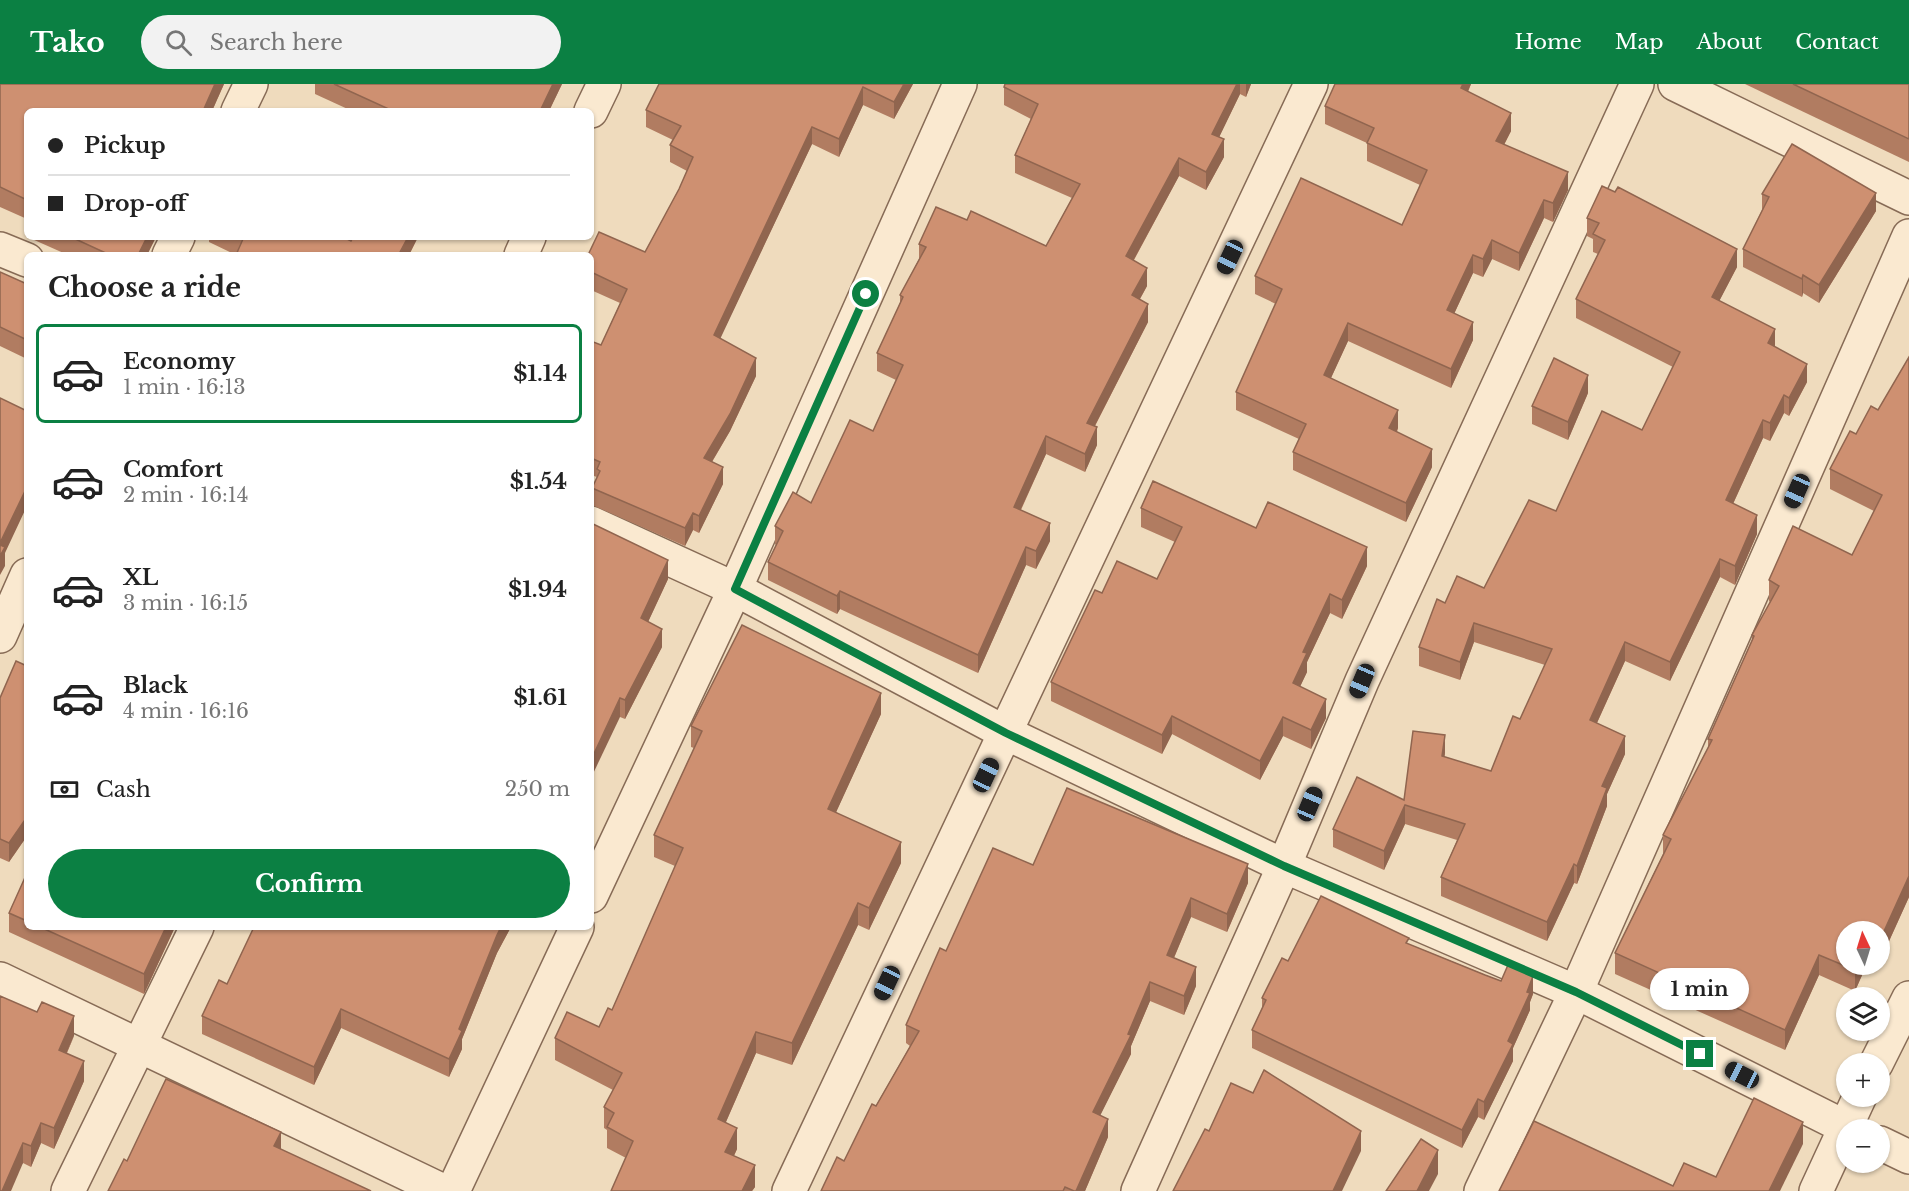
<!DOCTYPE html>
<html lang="en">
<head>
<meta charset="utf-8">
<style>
	body { margin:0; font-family:"Libre Baskerville",serif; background:#f2f2f2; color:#222; height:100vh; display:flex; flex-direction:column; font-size:22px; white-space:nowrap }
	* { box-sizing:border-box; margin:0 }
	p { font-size:20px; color:#767676 }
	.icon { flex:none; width:33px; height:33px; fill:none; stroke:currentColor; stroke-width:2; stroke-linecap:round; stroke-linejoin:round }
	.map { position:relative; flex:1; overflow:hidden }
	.side { position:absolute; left:24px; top:168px; width:570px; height:678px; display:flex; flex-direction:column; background:#fff; border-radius:9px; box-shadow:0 2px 4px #0004 }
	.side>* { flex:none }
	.guide { position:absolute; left:24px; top:24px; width:570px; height:132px; border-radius:9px; box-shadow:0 2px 4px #0004; display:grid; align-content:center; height:132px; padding:0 24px; background:#fff }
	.needle { width:39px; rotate:356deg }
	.controls { position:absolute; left:1836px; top:837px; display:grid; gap:12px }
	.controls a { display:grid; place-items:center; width:54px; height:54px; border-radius:50%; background:#fff; box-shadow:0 2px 4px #0004; font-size:30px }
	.end { position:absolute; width:27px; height:27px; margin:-14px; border:8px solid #0b8043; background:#fff; box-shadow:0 0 0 3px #fff }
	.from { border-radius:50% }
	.bubble { position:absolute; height:42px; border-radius:21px; background:#fff; box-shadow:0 2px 4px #0004; font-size:20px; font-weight:700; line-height:42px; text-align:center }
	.car { position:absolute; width:18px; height:36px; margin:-18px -9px; border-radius:8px; box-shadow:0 0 4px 2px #0007; background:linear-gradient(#222 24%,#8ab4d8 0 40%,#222 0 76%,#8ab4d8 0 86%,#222 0) }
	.guide b { display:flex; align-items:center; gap:21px; height:57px; font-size:22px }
	.guide b+b { border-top:2px solid #e0e0e0 }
	.guide i { width:15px; height:15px; background:#222 }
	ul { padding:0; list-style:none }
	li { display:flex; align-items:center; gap:18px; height:99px; margin:0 12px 9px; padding:0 12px; border:3px solid transparent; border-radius:9px }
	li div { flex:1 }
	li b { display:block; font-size:22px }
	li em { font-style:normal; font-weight:700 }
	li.active { border-color:#0b8043 }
	li>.icon { width:54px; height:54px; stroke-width:1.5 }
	h2 { padding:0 24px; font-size:27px; line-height:72px }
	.pay { display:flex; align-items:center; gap:15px; height:66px; padding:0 24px; font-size:22px }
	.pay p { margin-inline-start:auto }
	.action { display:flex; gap:12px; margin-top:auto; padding:12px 24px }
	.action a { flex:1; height:69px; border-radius:36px; background:#0b8043; color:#fff; font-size:24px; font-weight:700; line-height:69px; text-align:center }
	header { display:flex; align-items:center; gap:36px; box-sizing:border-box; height:84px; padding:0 30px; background:#0b8043; color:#fff }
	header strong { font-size:28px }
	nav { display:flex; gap:33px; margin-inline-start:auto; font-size:21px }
	.search { width:420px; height:54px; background:#f2f2f2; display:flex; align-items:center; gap:15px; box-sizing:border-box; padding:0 21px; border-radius:33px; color:#767676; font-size:22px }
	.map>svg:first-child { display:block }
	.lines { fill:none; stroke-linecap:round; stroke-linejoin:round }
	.minor-casing { stroke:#876b56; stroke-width:36 }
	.minor { stroke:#fae9d0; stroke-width:33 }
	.wall { fill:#b17c61 }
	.shaded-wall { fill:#90654f }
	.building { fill:#ce9071; stroke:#90654f; stroke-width:1.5 }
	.route { stroke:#0b8043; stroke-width:8 }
</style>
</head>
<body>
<header>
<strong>Tako</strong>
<div class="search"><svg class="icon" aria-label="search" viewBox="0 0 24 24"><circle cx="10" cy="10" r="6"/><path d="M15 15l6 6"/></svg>Search here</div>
<nav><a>Home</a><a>Map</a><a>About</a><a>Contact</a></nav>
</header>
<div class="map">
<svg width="1909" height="1107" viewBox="0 0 1909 1107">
	<rect width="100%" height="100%" fill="#efdbbd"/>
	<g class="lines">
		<!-- minor casing -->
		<g class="minor-casing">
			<g id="minor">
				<polyline points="1675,0 1909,114"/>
				<polyline points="238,27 251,0"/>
				<polyline points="591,27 604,0"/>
				<polyline points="0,165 27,176"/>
				<polyline points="169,171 178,153"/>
				<polyline points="521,171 529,153"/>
				<polyline points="591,439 735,505 1006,649 1284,782 1576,908 1851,1046"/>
				<polyline points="0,552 27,491"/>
				<polyline points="591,812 735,505 960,0"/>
				<polyline points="0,895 443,1107"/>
				<polyline points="1876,980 1909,914"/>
				<polyline points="1880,1059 1909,1073"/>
				<polyline points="68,1107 197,843"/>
				<polyline points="453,1107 577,843"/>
				<polyline points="789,1107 1311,0"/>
				<polyline points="1138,1107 1284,782 1362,597 1637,0"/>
				<polyline points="1481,1107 1576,908 1909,152"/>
				<polyline points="1816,1107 1860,1012"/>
			</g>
		</g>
		<!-- minor -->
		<use href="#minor" class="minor"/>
	</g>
	<!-- wall -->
	<g class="wall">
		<polygon points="0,0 224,0 212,27 27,27 27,135 0,123"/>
		<polygon points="315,0 562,0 549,27 352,27 315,10"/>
		<polygon points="659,0 913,0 894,35 863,21 839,73 812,60 720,254 756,292 730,347 712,378 723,400 699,449 693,446 685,462 592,421 592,404 597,393 591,391 591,257 601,261 620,219 591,206 591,171 645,168 679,105 687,87 670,78 670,61 673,56 646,43 646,26"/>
		<polygon points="1005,0 1251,0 1246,13 1240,10 1219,53 1224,73 1206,106 1179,92 1134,176 1147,202 1140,215 1148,238 1095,342 1097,361 1085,388 1046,370 1021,426 1050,457 1036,485 1026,481 978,589 840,525 837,530 768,496 768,478 776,461 775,460 775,442 811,419 873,347 896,296 877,287 877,269 900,219 900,211 919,175 919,160 967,136 1046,162 1072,114 1015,89 1015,71 1031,35 1004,21 1004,3"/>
		<polygon points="1335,0 1471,0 1468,8 1511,47 1504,61 1568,106 1553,138 1544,134 1519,187 1492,175 1483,193 1473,189 1454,230 1473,256 1451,304 1348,257 1331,294 1398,344 1397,348 1432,383 1406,438 1293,386 1293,368 1299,355 1236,326 1236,308 1276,220 1255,210 1255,192 1402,141 1420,101 1367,77 1367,59 1325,40 1325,22"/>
		<polygon points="1745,0 1909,0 1909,78"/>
		<polygon points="1762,110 1876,127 1819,219 1803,209 1802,213 1743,183 1743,165 1762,126"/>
		<polygon points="1587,134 1737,183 1719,217 1775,263 1807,298 1789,332 1784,329 1770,357 1763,354 1733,420 1757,450 1735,501 1720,493 1670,597 1625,577 1597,639 1625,670 1607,710 1607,722 1577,800 1574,799 1547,857 1441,812 1441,793 1457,756 1405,740 1384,786 1333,763 1333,745 1404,716 1445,669 1444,673 1491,687 1520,635 1545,581 1474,558 1460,596 1419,582 1419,563 1445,519 1484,504 1556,427 1642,346 1673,283 1576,234 1576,215 1598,170 1593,168 1593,155 1587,152"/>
		<polygon points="32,153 156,153 147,171 68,171 32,155"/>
		<polygon points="209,153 343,153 351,157 418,153 409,171 236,171 209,158"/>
		<polygon points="0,188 27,200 27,275 0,262"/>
		<polygon points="1909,273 1909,813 1880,877 1880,848 1846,848 1867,880 1855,907 1819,891 1785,966 1615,890 1615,869 1663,770 1663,751 1708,664 1708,655 1752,557 1752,551 1770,518 1769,517 1769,496 1852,471 1874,427 1830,405 1830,385 1856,350 1878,326"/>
		<polygon points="1588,309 1568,356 1532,340 1532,322"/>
		<polygon points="1141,424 1256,444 1367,482 1342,535 1330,529 1307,578 1307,588 1300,602 1326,634 1311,665 1283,652 1260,696 1172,650 1162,670 1051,617 1051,598 1102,509 1157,495 1175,458 1141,443"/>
		<polygon points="591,439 668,495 648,538 662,563 625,635 620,633"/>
		<polygon points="27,582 27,752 9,778 0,774 0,614"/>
		<polygon points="881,630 836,728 901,779 869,846 858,841 792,981 756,969 726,1038 737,1065 734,1072 755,1103 752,1107 611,1107 626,1074 607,1064 607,1046 604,1044 604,1023 613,1006 555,976 555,954 599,943 612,926 675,782 654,773 654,751 694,664 691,663 691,642"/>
		<polygon points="1033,781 1248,799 1227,848 1191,833 1174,874 1196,902 1184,931 1150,917 1131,962 1131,970 1100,1031 1108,1053 1085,1107 821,1107 844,1077 910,962 906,959 906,941 946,867"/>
		<polygon points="27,789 27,843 175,843 144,910 9,848 9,829"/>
		<polygon points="254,843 511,843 497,869 462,955 462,965 449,993 341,944 314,1001 202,950 202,932 227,900"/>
		<polygon points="1409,860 1533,910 1530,918 1530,926 1513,964 1513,977 1484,1036 1478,1033 1462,1064 1252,964 1252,946 1262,924 1262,914 1288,877"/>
		<polygon points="74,952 67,969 84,997 54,1065 41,1059 31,1083 23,1079 0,1107"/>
	</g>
	<!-- shaded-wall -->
	<g class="shaded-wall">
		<polygon points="215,0 224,0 212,27 203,27"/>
		<polygon points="553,0 562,0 549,27 540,27"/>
		<polygon points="904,0 913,0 894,35 894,18"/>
		<polygon points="1237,0 1240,0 1240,10 1212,68 1212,50"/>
		<polygon points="1246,0 1251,0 1246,13"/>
		<polygon points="1463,0 1471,0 1461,22 1461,4"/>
		<polygon points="863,3 863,21 839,73 839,55"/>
		<polygon points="1511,29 1511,47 1496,76 1496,57"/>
		<polygon points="812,43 812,60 714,268 714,251"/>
		<polygon points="1224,55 1224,73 1206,106 1206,88"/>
		<polygon points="1179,74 1179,92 1126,190 1126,172"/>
		<polygon points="1568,88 1568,106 1553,138 1553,119"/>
		<polygon points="1876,109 1876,127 1819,219 1819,201"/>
		<polygon points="1544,116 1544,134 1519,187 1519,169"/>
		<polygon points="147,153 156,153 147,171 138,171"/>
		<polygon points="408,153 418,153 409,171 399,171"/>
		<polygon points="1492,156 1492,175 1483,193 1483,175"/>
		<polygon points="1737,165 1737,183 1712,231 1712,213"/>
		<polygon points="1473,171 1473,189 1447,245 1447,226"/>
		<polygon points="1147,184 1147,202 1132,229 1132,211"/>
		<polygon points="1803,191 1803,209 1802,213 1802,195"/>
		<polygon points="1148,220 1148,238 1087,357 1087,339"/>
		<polygon points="1473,238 1473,256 1451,304 1451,285"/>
		<polygon points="1348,239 1348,257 1324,309 1324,291"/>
		<polygon points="1775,245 1775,263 1768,259"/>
		<polygon points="756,274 756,292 730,347 704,391 704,374"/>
		<polygon points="1807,280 1807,298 1789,332 1789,314"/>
		<polygon points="1588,291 1588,309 1568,356 1568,338"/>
		<polygon points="1784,311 1784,329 1770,357 1770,339"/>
		<polygon points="1398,326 1398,344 1389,363 1389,344"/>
		<polygon points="1763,336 1763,354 1726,435 1726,416"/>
		<polygon points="1097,343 1097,361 1085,388 1085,370"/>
		<polygon points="1046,352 1046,370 1014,440 1014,423"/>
		<polygon points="1432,365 1432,383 1406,438 1406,419"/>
		<polygon points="723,383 723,400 699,449 699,432"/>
		<polygon points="27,403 27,422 5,469 5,482 0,491 0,459"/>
		<polygon points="693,429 693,446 685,462 685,444"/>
		<polygon points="1757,431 1757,450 1735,501 1735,482"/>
		<polygon points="1050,439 1050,457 1036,485 1036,467"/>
		<polygon points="1026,463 1026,481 978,589 978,571"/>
		<polygon points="1367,463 1367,482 1342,535 1342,516"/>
		<polygon points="1720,475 1720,493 1670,597 1670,578"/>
		<polygon points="668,476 668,495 641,553 641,534"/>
		<polygon points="840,507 840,525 837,530 837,512"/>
		<polygon points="1330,510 1330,529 1307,578 1307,588 1293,618 1293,599 1303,568"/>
		<polygon points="1474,539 1474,558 1460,596 1460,578"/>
		<polygon points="662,545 662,563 625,635 625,616"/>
		<polygon points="1625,558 1625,577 1590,654 1590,636"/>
		<polygon points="881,609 881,630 828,746 828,725"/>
		<polygon points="620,614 620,633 591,694 591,676"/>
		<polygon points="1326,615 1326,634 1311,665 1311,646"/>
		<polygon points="1172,632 1172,650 1162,670 1162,651"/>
		<polygon points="1283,633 1283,652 1260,696 1260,677"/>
		<polygon points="1445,651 1445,669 1442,691 1442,672"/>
		<polygon points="1625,652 1625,670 1607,710 1607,722 1577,800 1577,782 1602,702"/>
		<polygon points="1405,721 1405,740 1384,786 1384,767"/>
		<polygon points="27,733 27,752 9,778 9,759"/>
		<polygon points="901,758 901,779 869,846 869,824"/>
		<polygon points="1248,780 1248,799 1227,848 1227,830"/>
		<polygon points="1574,780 1574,799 1547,857 1547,838"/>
		<polygon points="1909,792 1909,813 1880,877 1880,856"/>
		<polygon points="1191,814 1191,833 1167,890 1167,871"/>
		<polygon points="858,819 858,841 792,981 792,959"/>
		<polygon points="166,843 175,843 144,910 144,890"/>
		<polygon points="501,843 511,843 497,869 462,955 462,965 449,993 449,975 459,945 497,851"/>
		<polygon points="1819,871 1819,891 1785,966 1785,946"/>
		<polygon points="1858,880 1867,880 1855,907 1855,886"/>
		<polygon points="1196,883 1196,902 1184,931 1184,912"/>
		<polygon points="1533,892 1533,910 1530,918 1530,926 1513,964 1513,977 1484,1036 1484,1018"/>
		<polygon points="1150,898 1150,917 1131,962 1131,970 1093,1046 1093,1028 1128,950"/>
		<polygon points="341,925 341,944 314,1001 314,983"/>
		<polygon points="74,932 74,952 59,986 59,966"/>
		<polygon points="756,948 756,969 718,1056 718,1035"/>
		<polygon points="84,977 84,997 54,1065 54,1044"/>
		<polygon points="1478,1015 1478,1033 1462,1064 1462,1046"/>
		<polygon points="1108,1035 1108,1053 1085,1107 1076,1107"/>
		<polygon points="1803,1038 1803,1060 1780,1107 1769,1107"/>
		<polygon points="41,1039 41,1059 31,1083 31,1062"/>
		<polygon points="737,1044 737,1065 725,1090 725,1068"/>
		<polygon points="1361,1047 1361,1067 1342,1107 1333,1107"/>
		<polygon points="281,1048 281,1069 274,1062"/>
		<polygon points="23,1059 23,1079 11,1107 2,1107"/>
		<polygon points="1438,1066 1438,1090 1429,1107 1417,1107"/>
		<polygon points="755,1081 755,1103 752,1107 742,1107"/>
	</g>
	<!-- building -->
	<g class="building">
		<polygon points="0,0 215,0 203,27 27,27 27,116 0,103"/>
		<polygon points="334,0 553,0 540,27 393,27"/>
		<polygon points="659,0 904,0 894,18 863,3 839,55 812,43 714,251 756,274 730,330 704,374 723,383 699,432 693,429 685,444 592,404 600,387 597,385 600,378 591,374 591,257 601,261 627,205 591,188 591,171 588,171 599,148 645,168 679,105 693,73 670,61 681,42 646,26"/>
		<polygon points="1005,0 1237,0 1212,50 1224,55 1206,88 1179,74 1126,172 1147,184 1132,211 1148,220 1087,339 1097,343 1085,370 1046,352 1014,423 1050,439 1036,467 1026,463 978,571 840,507 837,512 768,478 783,447 775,442 793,408 811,419 850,336 873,347 903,281 877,269 903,213 900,211 926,163 919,160 936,123 967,136 971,127 1046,162 1080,100 1015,71 1038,20 1004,3"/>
		<polygon points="1335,0 1463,0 1461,4 1511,29 1496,57 1568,88 1553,119 1544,116 1519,169 1492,156 1483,175 1473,171 1447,226 1473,238 1451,285 1348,239 1324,291 1398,326 1389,344 1432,365 1406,419 1293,368 1306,340 1236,308 1282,205 1255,192 1301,94 1402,141 1427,86 1367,59 1374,44 1325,22"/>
		<polygon points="1793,0 1909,0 1909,55"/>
		<polygon points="1792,60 1876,109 1819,201 1803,191 1802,195 1743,165 1769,113 1762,110"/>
		<polygon points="1602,102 1615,108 1618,103 1737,165 1712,213 1775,245 1768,259 1807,280 1789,314 1784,311 1770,339 1763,336 1726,416 1757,431 1735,482 1720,475 1670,578 1625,558 1590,636 1625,652 1602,702 1607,704 1577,782 1574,780 1547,838 1441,793 1465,740 1405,721 1384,767 1333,745 1357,693 1404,716 1413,647 1445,651 1442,672 1491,687 1513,632 1520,635 1552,565 1474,539 1460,578 1419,563 1437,515 1445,519 1457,492 1484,504 1529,416 1556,427 1602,327 1642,346 1680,268 1576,215 1605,156 1593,150 1599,139 1587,134"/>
		<polygon points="71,153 147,153 138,171 110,171"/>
		<polygon points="238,153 343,153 351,157 353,153 408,153 399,170 402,171 236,171 243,155"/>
		<polygon points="0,188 27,200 27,256 0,243"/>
		<polygon points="1909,273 1909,792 1880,856 1880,848 1846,848 1846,880 1858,880 1855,886 1819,871 1785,946 1615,869 1671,755 1663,751 1712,656 1708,655 1754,552 1752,551 1779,502 1769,496 1793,442 1852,471 1882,411 1830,385 1850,347 1856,350 1871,322 1878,326"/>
		<polygon points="1554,274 1588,291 1568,338 1532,322"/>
		<polygon points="0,314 27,327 27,403 0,459"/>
		<polygon points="1153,397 1256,444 1268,418 1367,463 1342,516 1330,510 1303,568 1307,569 1293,599 1326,615 1311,646 1283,633 1260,677 1172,632 1162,651 1051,598 1095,506 1102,509 1117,477 1157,495 1182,443 1141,424"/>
		<polygon points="591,439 668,476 641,534 662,545 625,616 620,614 591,676"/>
		<polygon points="0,461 5,463 0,472"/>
		<polygon points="742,541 881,609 828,725 901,758 869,824 858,819 792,959 756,948 718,1035 737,1044 725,1068 755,1081 742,1107 611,1107 633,1057 607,1043 614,1029 604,1023 622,989 555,954 567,928 599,943 608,924 612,926 683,764 654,751 702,647 691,642"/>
		<polygon points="16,577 27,582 27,733 9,759 0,755 0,614"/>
		<polygon points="1067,704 1248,780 1227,830 1191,814 1167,871 1196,883 1184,912 1150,898 1128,950 1131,951 1093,1028 1108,1035 1076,1107 1074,1107 1065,1103 1063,1107 821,1107 837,1073 844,1077 872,1020 876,1022 919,947 906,941 940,864 946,867 993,764 1033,781"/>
		<polygon points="27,789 27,837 9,829"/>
		<polygon points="1321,812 1409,854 1406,859 1485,891 1501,897 1508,881 1533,892 1527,908 1530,909 1508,957 1513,960 1484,1018 1478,1015 1462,1046 1252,946 1266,916 1262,914 1282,874 1288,877"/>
		<polygon points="40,843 166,843 144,890"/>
		<polygon points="254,843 501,843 497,851 459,945 462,947 449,975 341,925 314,983 202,932 219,896 227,900"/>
		<polygon points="0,912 37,928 42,918 74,932 59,966 84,977 54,1044 41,1039 31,1062 23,1059 2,1107 0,1107"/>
		<polygon points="1264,986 1361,1047 1333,1107 1173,1107 1205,1045 1209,1047 1231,999 1253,1009"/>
		<polygon points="166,995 281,1048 274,1062 371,1107 108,1107 124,1075 127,1077"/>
		<polygon points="1754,1014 1803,1038 1769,1107 1499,1107 1534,1037 1673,1102 1684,1079 1716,1093"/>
		<polygon points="1421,1055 1438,1066 1417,1107 1386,1107"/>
	</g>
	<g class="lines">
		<!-- route -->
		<polyline class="route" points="866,210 735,505 1006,649 1284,782 1576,908 1700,970"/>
	</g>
</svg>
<div class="controls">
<a><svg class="needle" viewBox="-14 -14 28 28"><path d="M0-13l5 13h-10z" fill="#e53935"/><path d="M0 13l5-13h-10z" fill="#767676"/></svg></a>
<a><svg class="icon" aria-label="layers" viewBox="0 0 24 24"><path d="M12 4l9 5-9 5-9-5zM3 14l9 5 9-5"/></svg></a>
<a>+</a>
<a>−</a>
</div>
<i class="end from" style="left:866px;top:210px"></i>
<i class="end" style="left:1700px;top:970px"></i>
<div class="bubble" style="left:1650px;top:884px;width:99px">1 min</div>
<i class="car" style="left:1230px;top:173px;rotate:205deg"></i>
<i class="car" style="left:1797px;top:407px;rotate:204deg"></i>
<i class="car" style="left:1362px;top:597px;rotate:203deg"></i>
<i class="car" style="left:986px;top:691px;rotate:25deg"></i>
<i class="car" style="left:1310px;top:720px;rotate:23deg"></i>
<i class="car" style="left:887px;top:899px;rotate:205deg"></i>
<i class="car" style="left:1742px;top:991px;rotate:297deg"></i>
<div class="guide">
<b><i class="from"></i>Pickup</b>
<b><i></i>Drop-off</b>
</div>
<section class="side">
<h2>Choose a ride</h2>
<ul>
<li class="active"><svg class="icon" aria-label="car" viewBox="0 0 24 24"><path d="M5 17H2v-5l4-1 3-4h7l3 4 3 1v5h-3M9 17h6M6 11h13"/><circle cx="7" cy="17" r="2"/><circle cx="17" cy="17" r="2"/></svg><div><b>Economy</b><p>1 min · 16:13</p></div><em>$1.14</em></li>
<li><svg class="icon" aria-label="car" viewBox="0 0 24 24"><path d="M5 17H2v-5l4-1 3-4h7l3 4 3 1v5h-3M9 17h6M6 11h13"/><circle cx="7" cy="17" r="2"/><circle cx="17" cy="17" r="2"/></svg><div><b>Comfort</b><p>2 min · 16:14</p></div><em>$1.54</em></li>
<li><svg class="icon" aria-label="car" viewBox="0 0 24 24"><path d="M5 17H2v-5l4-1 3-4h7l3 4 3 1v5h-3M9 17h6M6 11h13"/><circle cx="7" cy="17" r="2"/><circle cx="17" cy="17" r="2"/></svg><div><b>XL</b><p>3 min · 16:15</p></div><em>$1.94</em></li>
<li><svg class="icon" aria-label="car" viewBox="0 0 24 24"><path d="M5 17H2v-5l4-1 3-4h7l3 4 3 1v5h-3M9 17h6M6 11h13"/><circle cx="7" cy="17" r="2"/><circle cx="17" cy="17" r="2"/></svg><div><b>Black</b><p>4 min · 16:16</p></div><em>$1.61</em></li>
</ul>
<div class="pay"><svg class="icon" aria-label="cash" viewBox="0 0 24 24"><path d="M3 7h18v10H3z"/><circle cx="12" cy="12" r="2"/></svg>Cash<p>250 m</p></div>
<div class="action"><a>Confirm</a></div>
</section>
</div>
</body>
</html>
